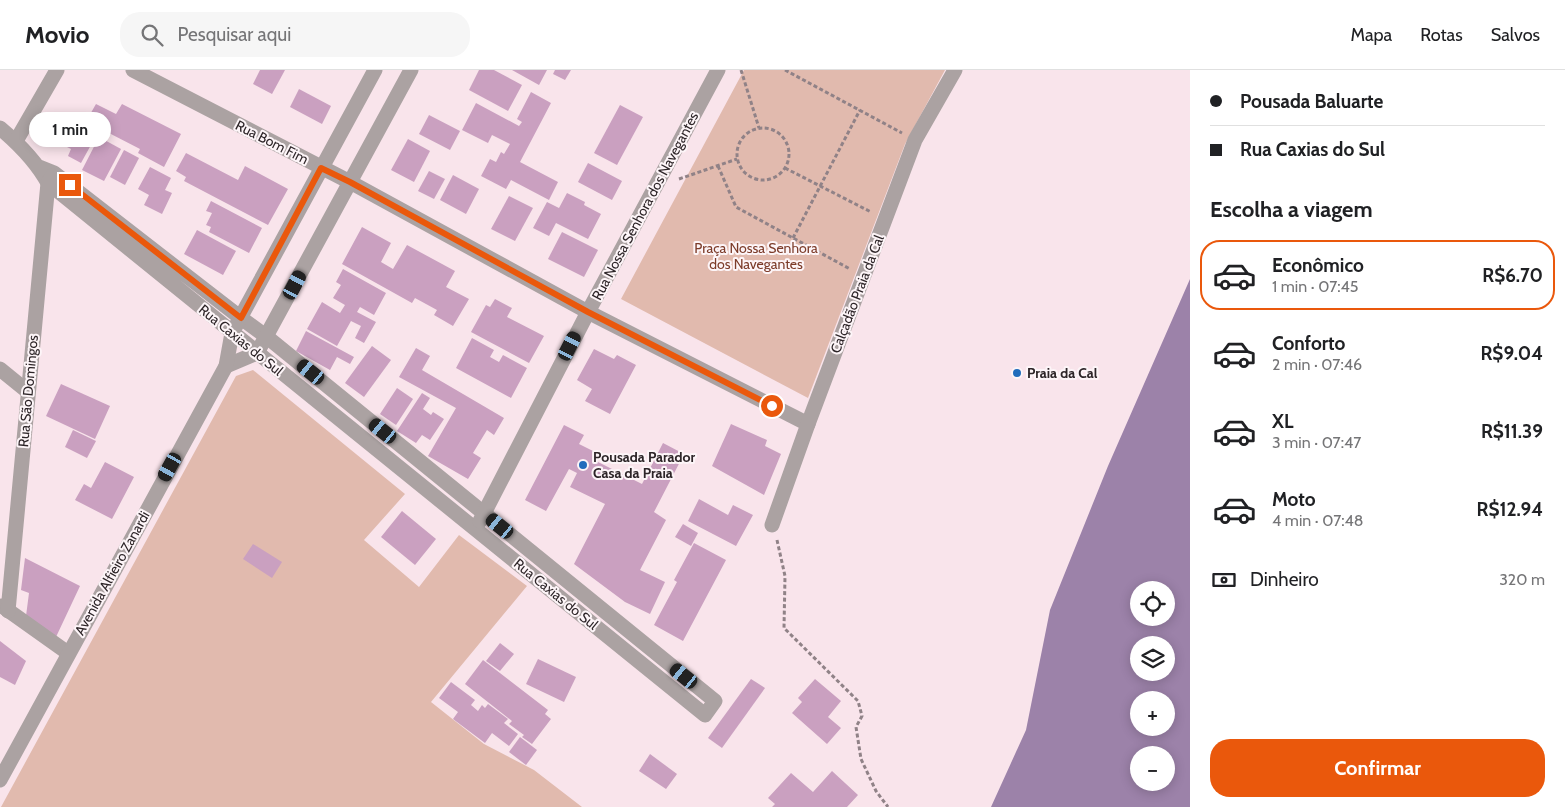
<!DOCTYPE html>
<html lang="pt">
<head>
<meta charset="utf-8">
<style>
	body { margin:0; font-family:Cabin,sans-serif; background:#f6f6f6; color:#202124; height:100vh; display:flex; flex-direction:column; font-size:19px; white-space:nowrap }
	* { box-sizing:border-box; margin:0 }
	p { font-size:16px; color:#757577 }
	.icon { flex:none; width:28px; height:28px; fill:none; stroke:currentColor; stroke-width:2; stroke-linecap:round; stroke-linejoin:round }
	.map { position:relative; flex:1; overflow:hidden }
	.drawer { display:flex; flex-direction:column; background:#fff; width:375px }
	.drawer>* { flex:none }
	.top-card { display:grid; align-content:center; height:110px; padding:0 20px; background:#fff }
	.fabs { position:absolute; left:1130px; top:511px; display:grid; gap:10px }
	.fabs a { display:grid; place-items:center; width:45px; height:45px; border-radius:50%; background:#fff; box-shadow:0 2px 12px #0003; font-size:25px }
	.end { position:absolute; width:22px; height:22px; margin:-11px; border:6px solid #ea580c; background:#fff; box-shadow:0 0 0 2px #fff }
	.from { border-radius:50% }
	.bubble { position:absolute; height:35px; border-radius:18px; background:#fff; box-shadow:0 2px 12px #0003; font-size:16px; font-weight:700; line-height:35px; text-align:center }
	.car { position:absolute; width:15px; height:30px; margin:-15px -8px; border-radius:6px; box-shadow:0 0 4px 1px #0007; background:linear-gradient(#222 24%,#8ab4d8 0 40%,#222 0 76%,#8ab4d8 0 86%,#222 0) }
	.top-card b { display:flex; align-items:center; gap:18px; height:48px; font-size:19px }
	.top-card b+b { border-top:1px solid #e0e0e0 }
	.top-card i { width:12px; height:12px; background:#202124 }
	ul { padding:0; list-style:none }
	li { display:flex; align-items:center; gap:15px; height:70px; margin:0 10px 8px; padding:0 10px; border:2px solid transparent; border-radius:20px }
	li div { flex:1 }
	li b { display:block; font-size:19px }
	li em { font-style:normal; font-weight:700 }
	li.on { border-color:#ea580c }
	li>.icon { width:45px; height:45px; stroke-width:1.5 }
	h2 { padding:0 20px; font-size:22px; line-height:60px }
	.pay { display:flex; align-items:center; gap:12px; height:55px; padding:0 20px; font-size:19px }
	.pay p { margin-inline-start:auto }
	.cta { display:flex; gap:10px; margin-top:auto; padding:10px 20px }
	.cta a { flex:1; height:58px; border-radius:20px; background:#ea580c; color:#fff; font-size:20px; font-weight:700; line-height:58px; text-align:center }
	header { display:flex; align-items:center; gap:30px; box-sizing:border-box; height:70px; padding:0 25px; background:#fff; border-bottom:1px solid #e0e0e0 }
	header strong { font-size:24px }
	nav { display:flex; gap:28px; margin-inline-start:auto; font-size:18px }
	.search { width:350px; height:45px; background:#f6f6f6; display:flex; align-items:center; gap:12px; box-sizing:border-box; padding:0 18px; border-radius:20px; color:#757577; font-size:19px }
	main { display:flex; flex:1; min-height:0 }
	.map>svg:first-child { display:block }
	.green { fill:#e1baae }
	.water { fill:#9c82a9; fill-rule:evenodd }
	.building { fill:#caa0c0 }
	.lines { fill:none; stroke-linecap:round; stroke-linejoin:round }
	.path { stroke:#908287; stroke-width:3; stroke-dasharray:4 2.5; stroke-linecap:butt }
	.minor { stroke:#aba2a2; stroke-width:15 }
	.route { stroke:#ea580c; stroke-width:6 }
	.poi-dot { fill:#216cbc; stroke:#fdf5f8; stroke-width:2 }
	.labels { text-anchor:middle; stroke-width:4; stroke-linejoin:round; paint-order:stroke }
	.street-label { font-size:14px; fill:#2d2528; stroke:#fdf5f8 }
	.park-label { font-size:14px; fill:#7c3b29; stroke:#fdf5f8 }
	.poi-label { font-size:14px; font-weight:bold; fill:#2d2528; stroke:#fdf5f8; text-anchor:start }
</style>
</head>
<body>
<header>
<strong>Movio</strong>
<div class="search"><svg class="icon" aria-label="search" viewBox="0 0 24 24"><circle cx="10" cy="10" r="6"/><path d="M15 15l6 6"/></svg>Pesquisar aqui</div>
<nav><a>Mapa</a><a>Rotas</a><a>Salvos</a></nav>
</header>
<main>
<div class="map">
<svg width="1190" height="737" viewBox="0 0 1190 737">
	<rect width="100%" height="100%" fill="#f9e4eb"/>
	<!-- green -->
	<g class="green">
		<polygon points="744,0 945,0 905,74 808,328 621,229"/>
		<polygon points="253,300 405,424 364,470 419,517 459,465 527,516 431,632 484,674 534,700 582,737 1,737 236,306"/>
	</g>
	<!-- water -->
	<path class="water" d="M 1190,209 L 1190,737 L 991,737 L 1026,660 L 1050,540 L 1108,396 ZM 1139,520 L 1166,520 L 1166,548 L 1139,548 ZM 1139,575 L 1166,575 L 1166,602 L 1139,602 ZM 1139,630 L 1166,630 L 1166,658 L 1139,658 ZM 1139,685 L 1166,685 L 1166,712 L 1139,712 Z"/>
	<!-- building -->
	<g class="building">
		<polygon points="260,0 285,0 272,24 253,14"/>
		<polygon points="479,0 494,0 522,15 508,41 469,20"/>
		<polygon points="512,0 547,0 539,15"/>
		<polygon points="555,0 571,0 565,10 553,4"/>
		<polygon points="299,19 331,36 322,54 290,37"/>
		<polygon points="531,22 551,33 520,92 558,112 549,130 511,110 506,119 481,106 490,89 496,92 501,82 504,84 510,74 492,65 488,73 462,60 476,33 519,56 522,52 517,49"/>
		<polygon points="96,34 116,44 122,34 181,64 164,97 138,83 140,79 107,62 105,66 84,55"/>
		<polygon points="620,35 643,47 617,95 594,83"/>
		<polygon points="429,45 460,61 450,80 419,64"/>
		<polygon points="68,49 97,64 81,93 68,86 71,79 61,74 67,62 63,60"/>
		<polygon points="99,67 121,79 104,111 82,100"/>
		<polygon points="408,69 430,81 414,112 391,100"/>
		<polygon points="124,80 139,88 125,115 110,107"/>
		<polygon points="186,83 238,110 245,96 288,119 268,155 184,111 186,107 176,101"/>
		<polygon points="588,93 622,111 612,130 578,112"/>
		<polygon points="150,97 171,108 165,120 172,123 162,144 144,135 149,125 138,119"/>
		<polygon points="429,101 445,109 434,129 418,121"/>
		<polygon points="453,105 479,119 466,144 440,130"/>
		<polygon points="567,123 585,132 584,135 601,144 588,169 556,153 549,166 533,158 547,132 559,138"/>
		<polygon points="509,126 533,138 515,171 491,159"/>
		<polygon points="211,131 262,158 249,183 209,162 211,157 206,155 212,143 206,141"/>
		<polygon points="362,157 391,173 381,192 393,199 407,175 455,201 446,217 469,229 453,256 434,245 437,240 415,228 412,233 342,194"/>
		<polygon points="197,160 236,181 223,205 184,184"/>
		<polygon points="562,162 598,180 584,207 548,189"/>
		<polygon points="343,199 386,223 374,245 360,237 357,242 376,252 364,273 355,268 361,256 351,251 337,276 307,259 322,232 340,243 345,235 333,228 341,215 336,212"/>
		<polygon points="495,229 512,238 507,247 544,266 529,293 471,262 486,235 490,237"/>
		<polygon points="306,261 354,287 350,294 337,287 330,300 296,281"/>
		<polygon points="472,268 494,280 490,287 499,292 503,285 527,298 511,328 456,298"/>
		<polygon points="372,276 391,290 364,327 345,313"/>
		<polygon points="416,278 430,286 422,300 504,348 494,365 487,360 473,383 481,388 468,409 428,386 456,338 399,307"/>
		<polygon points="594,279 614,289 617,285 636,295 610,344 585,331 592,319 577,310"/>
		<polygon points="61,314 110,336 95,369 46,346"/>
		<polygon points="397,318 413,329 396,355 380,344"/>
		<polygon points="422,323 430,328 423,339 431,345 433,342 444,349 430,370 422,365 416,373 397,361"/>
		<polygon points="731,354 767,370 765,376 781,384 764,425 712,396"/>
		<polygon points="564,355 584,365 579,374 595,382 598,392 642,414 663,373 684,384 654,442 666,450 640,500 665,512 650,544 625,532 574,494 605,434 570,417 577,403 569,399 546,441 525,430"/>
		<polygon points="73,360 96,371 87,388 65,377"/>
		<polygon points="105,392 134,407 112,449 75,430 84,414 91,418"/>
		<polygon points="699,429 728,445 733,435 753,445 736,476 688,451"/>
		<polygon points="402,441 436,469 415,495 381,467"/>
		<polygon points="683,454 698,463 691,476 675,467"/>
		<polygon points="694,473 726,490 683,571 654,555 677,512 674,510"/>
		<polygon points="253,474 282,492 272,508 243,489"/>
		<polygon points="25,488 80,516 56,567 26,546 29,523 21,520"/>
		<polygon points="0,571 26,591 15,615 0,607"/>
		<polygon points="500,573 514,584 500,601 486,591"/>
		<polygon points="538,589 576,607 564,632 526,614"/>
		<polygon points="483,590 548,640 545,644 551,649 532,674 522,667 524,665 509,654 512,651 465,614"/>
		<polygon points="751,609 765,618 722,678 708,668"/>
		<polygon points="815,609 841,631 828,647 841,658 827,674 792,643 802,632 798,628"/>
		<polygon points="451,612 475,630 471,635 478,641 482,635 485,638 488,634 508,649 504,653 518,664 509,676 492,663 485,673 453,649 458,642 439,628"/>
		<polygon points="520,667 537,680 526,695 509,682"/>
		<polygon points="650,684 677,704 666,719 639,701"/>
		<polygon points="832,701 858,725 847,737 772,737 775,734 768,728 791,703 813,722"/>
	</g>
	<g class="lines">
		<!-- path -->
		<g class="path">
			<polyline points="741,0 759,58"/>
			<polyline points="785,0 902,63"/>
			<circle cx="763" cy="84" r="26"/>
			<polyline points="718,96 736,137 850,199"/>
			<polyline points="785,98 871,142"/>
			<polyline points="679,109 737,89"/>
			<polyline points="793,168 860,40"/>
			<polyline points="777,470 785,506 784,558 858,631 862,646 856,657 861,689 876,721 888,737"/>
		</g>
		<!-- minor -->
		<g class="minor">
			<polyline points="133,0 350,112 588,242 808,354"/>
			<path d="M 0,58 C 19,74 36,91 48,113 L 705,645 L 715,631 L 267,267 L 241,248 L 54,103 L 39,97"/>
			<polyline points="16,71 57,0"/>
			<polyline points="226,296 257,283 411,0"/>
			<polyline points="0,299 27,321"/>
			<polyline points="480,451 588,242 718,0"/>
			<polyline points="772,455 808,354 915,70 955,0"/>
			<polyline points="2,536 68,583"/>
			<polyline points="8,541 48,113 52,106"/>
			<polyline points="0,710 226,296 232,263 375,0"/>
		</g>
	</g>
	<g class="lines">
		<!-- route -->
		<polyline class="route" points="70,115 241,248 321,98 350,112 588,242 772,336"/>
	</g>
	<!-- markers -->
	<g class="poi-dot">
		<circle cx="1017" cy="303" r="5"/>
		<circle cx="583" cy="395" r="5"/>
	</g>
	<g class="labels">
		<!-- street labels -->
		<g class="street-label">
			<text transform="translate(272 72) rotate(27)" y="5">Rua Bom Fim</text>
			<text transform="translate(645 136) rotate(-62)" y="5">Rua Nossa Senhora dos Navegantes</text>
			<text transform="translate(857 224) rotate(-69)" y="5">Calçadão Praia da Cal</text>
			<text transform="translate(241 270) rotate(39)" y="5">Rua Caxias do Sul</text>
			<text transform="translate(28 321) rotate(-85)" y="5">Rua São Domingos</text>
			<text transform="translate(112 503) rotate(-61)" y="5">Avenida Alfieiro Zanardi</text>
			<text transform="translate(556 524) rotate(39)" y="5">Rua Caxias do Sul</text>
		</g>
		<!-- park labels -->
		<g class="park-label">
			<text x="756" y="183">Praça Nossa Senhora<tspan x="756" dy="16">dos Navegantes</tspan></text>
		</g>
		<!-- poi labels -->
		<g class="poi-label">
			<text x="1027" y="308">Praia da Cal</text>
			<text x="593" y="392">Pousada Parador<tspan x="593" dy="16">Casa da Praia</tspan></text>
		</g>
	</g>
</svg>
<div class="fabs">
<a><svg class="icon" aria-label="locate" viewBox="0 0 24 24"><circle cx="12" cy="12" r="6"/><path d="M12 2v4M12 18v4M2 12h4M18 12h4"/></svg></a>
<a><svg class="icon" aria-label="layers" viewBox="0 0 24 24"><path d="M12 4l9 5-9 5-9-5zM3 14l9 5 9-5"/></svg></a>
<a>+</a>
<a>−</a>
</div>
<i class="end from" style="left:772px;top:336px"></i>
<i class="end" style="left:70px;top:115px"></i>
<div class="bubble" style="left:29px;top:42px;width:82px">1 min</div>
<i class="car" style="left:295px;top:215px;rotate:28deg"></i>
<i class="car" style="left:570px;top:276px;rotate:27deg"></i>
<i class="car" style="left:311px;top:302px;rotate:309deg"></i>
<i class="car" style="left:383px;top:361px;rotate:309deg"></i>
<i class="car" style="left:170px;top:397px;rotate:209deg"></i>
<i class="car" style="left:500px;top:456px;rotate:309deg"></i>
<i class="car" style="left:684px;top:606px;rotate:309deg"></i>
</div>
<section class="drawer">
<div class="top-card">
<b><i class="from"></i>Pousada Baluarte</b>
<b><i></i>Rua Caxias do Sul</b>
</div>
<h2>Escolha a viagem</h2>
<ul>
<li class="on"><svg class="icon" aria-label="car" viewBox="0 0 24 24"><path d="M5 17H2v-5l4-1 3-4h7l3 4 3 1v5h-3M9 17h6M6 11h13"/><circle cx="7" cy="17" r="2"/><circle cx="17" cy="17" r="2"/></svg><div><b>Econômico</b><p>1 min · 07:45</p></div><em>R$6.70</em></li>
<li><svg class="icon" aria-label="car" viewBox="0 0 24 24"><path d="M5 17H2v-5l4-1 3-4h7l3 4 3 1v5h-3M9 17h6M6 11h13"/><circle cx="7" cy="17" r="2"/><circle cx="17" cy="17" r="2"/></svg><div><b>Conforto</b><p>2 min · 07:46</p></div><em>R$9.04</em></li>
<li><svg class="icon" aria-label="car" viewBox="0 0 24 24"><path d="M5 17H2v-5l4-1 3-4h7l3 4 3 1v5h-3M9 17h6M6 11h13"/><circle cx="7" cy="17" r="2"/><circle cx="17" cy="17" r="2"/></svg><div><b>XL</b><p>3 min · 07:47</p></div><em>R$11.39</em></li>
<li><svg class="icon" aria-label="car" viewBox="0 0 24 24"><path d="M5 17H2v-5l4-1 3-4h7l3 4 3 1v5h-3M9 17h6M6 11h13"/><circle cx="7" cy="17" r="2"/><circle cx="17" cy="17" r="2"/></svg><div><b>Moto</b><p>4 min · 07:48</p></div><em>R$12.94</em></li>
</ul>
<div class="pay"><svg class="icon" aria-label="cash" viewBox="0 0 24 24"><path d="M3 7h18v10H3z"/><circle cx="12" cy="12" r="2"/></svg>Dinheiro<p>320 m</p></div>
<div class="cta"><a>Confirmar</a></div>
</section>
</main>
</body>
</html>
